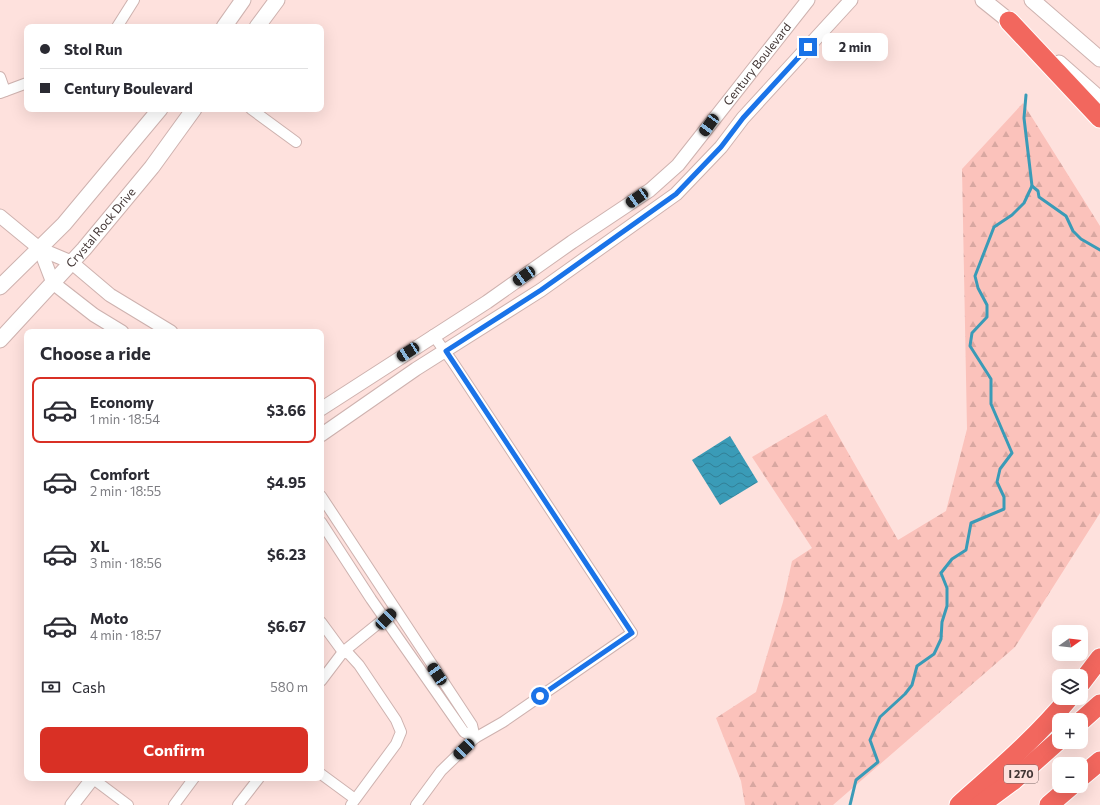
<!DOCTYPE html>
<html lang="en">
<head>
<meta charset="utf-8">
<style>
	body { margin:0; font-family:Commissioner,sans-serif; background:#f7f7f7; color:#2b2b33; height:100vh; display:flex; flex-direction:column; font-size:15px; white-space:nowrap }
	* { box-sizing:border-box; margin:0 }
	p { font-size:13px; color:#7c7c81 }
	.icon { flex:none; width:22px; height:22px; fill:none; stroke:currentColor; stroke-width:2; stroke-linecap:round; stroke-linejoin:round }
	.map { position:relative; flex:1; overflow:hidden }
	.drawer { position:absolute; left:24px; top:329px; width:300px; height:452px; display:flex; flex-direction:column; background:#fff; border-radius:8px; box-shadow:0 4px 16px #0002 }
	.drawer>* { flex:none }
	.top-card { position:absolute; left:24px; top:24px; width:300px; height:88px; border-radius:8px; box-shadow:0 4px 16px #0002; display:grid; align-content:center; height:88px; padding:0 16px; background:#fff }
	.needle { width:26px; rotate:76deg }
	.tools { position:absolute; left:1052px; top:625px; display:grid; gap:8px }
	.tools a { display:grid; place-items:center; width:36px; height:36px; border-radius:8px; background:#fff; box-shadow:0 4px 16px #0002; font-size:20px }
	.end { position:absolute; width:18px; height:18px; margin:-9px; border:5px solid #1a73e8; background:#fff; box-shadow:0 0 0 2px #fff }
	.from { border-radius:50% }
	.bubble { position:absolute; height:28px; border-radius:8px; background:#fff; box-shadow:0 4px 16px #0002; font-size:13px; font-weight:700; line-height:28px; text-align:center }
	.car { position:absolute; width:12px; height:24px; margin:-12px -6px; border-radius:5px; box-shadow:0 0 3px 1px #0007; background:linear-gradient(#222 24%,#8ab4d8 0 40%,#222 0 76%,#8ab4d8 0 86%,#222 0) }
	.top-card b { display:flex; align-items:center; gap:14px; height:38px; font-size:15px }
	.top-card b+b { border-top:1px solid #e1e1e2 }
	.top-card i { width:10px; height:10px; background:#2b2b33 }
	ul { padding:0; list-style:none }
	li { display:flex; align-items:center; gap:12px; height:66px; margin:0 8px 6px; padding:0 8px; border:2px solid transparent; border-radius:8px }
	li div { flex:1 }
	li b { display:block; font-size:15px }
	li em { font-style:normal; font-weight:700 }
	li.on { border-color:#d93025 }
	li>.icon { width:36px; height:36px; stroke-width:1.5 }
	h2 { padding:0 16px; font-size:18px; line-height:48px }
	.pay { display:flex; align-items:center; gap:10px; height:44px; padding:0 16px; font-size:15px }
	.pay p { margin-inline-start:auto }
	.action { display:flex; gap:8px; margin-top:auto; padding:8px 16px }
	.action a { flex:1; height:46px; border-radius:8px; background:#d93025; color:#fff; font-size:16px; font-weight:700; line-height:46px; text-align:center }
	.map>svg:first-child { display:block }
	.forest { fill:url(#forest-firs) }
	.water { fill:url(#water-waves) }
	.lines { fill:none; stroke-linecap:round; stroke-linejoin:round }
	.stream { stroke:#3a9bb7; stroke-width:3 }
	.minor-casing { stroke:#ceb2af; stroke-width:12 }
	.tertiary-casing { stroke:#ceb2af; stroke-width:15 }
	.secondary-casing { stroke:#ceb2af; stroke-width:17 }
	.motorway-casing { stroke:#fff; stroke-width:21 }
	.minor { stroke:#fff; stroke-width:10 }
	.tertiary { stroke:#fff; stroke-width:13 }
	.secondary { stroke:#fff; stroke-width:15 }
	.motorway { stroke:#f2675e; stroke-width:19 }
	.route { stroke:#1a73e8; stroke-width:5 }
	.labels { text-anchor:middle; stroke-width:4; stroke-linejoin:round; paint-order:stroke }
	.shield { fill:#fee1dd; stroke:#7a6967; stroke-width:1 }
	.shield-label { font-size:11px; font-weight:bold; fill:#423635 }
	.street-label { font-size:12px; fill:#423635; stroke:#fee1dd }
</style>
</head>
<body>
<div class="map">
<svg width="1100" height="805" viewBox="0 0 1100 805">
	<defs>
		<pattern id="forest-firs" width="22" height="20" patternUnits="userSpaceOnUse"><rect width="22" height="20" fill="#fbc2bb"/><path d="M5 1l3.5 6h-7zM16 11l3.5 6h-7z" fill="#d8a7a1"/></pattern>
		<pattern id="water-waves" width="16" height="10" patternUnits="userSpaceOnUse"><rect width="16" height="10" fill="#3a9bb7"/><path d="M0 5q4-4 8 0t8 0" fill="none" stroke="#327f96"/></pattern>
	</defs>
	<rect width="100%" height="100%" fill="#fee1dd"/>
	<!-- forest -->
	<polygon class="forest" points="1023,103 1100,226 1100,513 1015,647 833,805 745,805 741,781 716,718 756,692 783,602 792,561 812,548 752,457 826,414 898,540 946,511 967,429 962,169"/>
	<!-- water -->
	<polygon class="water" points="730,436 758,482 720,505 692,460"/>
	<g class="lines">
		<!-- stream -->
		<g class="stream">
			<polyline points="1032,186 1038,191 1039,197 1066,216 1073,231 1081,239 1100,250"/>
			<polyline points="850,805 856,780 878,762 870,740 880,717 905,694 912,685 917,666 934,654 941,639 942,622 947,606 947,588 941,573 952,559 966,550 971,523 1004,509 1004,497 997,482 1000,469 1012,453 991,404 991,379 970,346 972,333 987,317 987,305 978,288 975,276 994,227 1012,215 1024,203 1032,186 1024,118 1026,95"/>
		</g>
		<!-- minor casing -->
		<g class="minor-casing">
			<g id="minor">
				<polyline points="117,27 134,0"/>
				<polyline points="0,77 5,91"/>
				<polyline points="0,93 27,83"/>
				<polyline points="251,109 296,142"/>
				<polyline points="321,496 472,725 475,738 464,732 371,599 321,522"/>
				<polyline points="321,622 343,652 349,654 359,665 396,720 401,732 396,744 351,805"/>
				<polyline points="321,681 343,652 390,614"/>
				<polyline points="321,774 355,799"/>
				<polyline points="92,778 128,805"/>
				<polyline points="174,805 194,778"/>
				<polyline points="238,805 259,778"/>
				<polyline points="416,805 441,771 475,738 503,722 632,633 452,361 433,335"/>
			</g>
		</g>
		<!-- tertiary casing -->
		<g class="tertiary-casing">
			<g id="tertiary">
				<polyline points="0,216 40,249 71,262 110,295 171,332"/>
				<polyline points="40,249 53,283 94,315 122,332"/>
				<path id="s1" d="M 321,409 L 487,302 L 572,242 L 650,190 L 678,165 L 808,0"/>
				<polyline points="321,435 416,369 541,290 676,194 721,147 743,118 851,0"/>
				<polyline points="72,805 93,778"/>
			</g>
		</g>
		<!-- secondary casing -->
		<g class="secondary-casing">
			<g id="secondary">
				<polyline points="983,0 1018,28"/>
				<polyline points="1032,0 1100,59"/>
				<polyline points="224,27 243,0"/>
				<polyline points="257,27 277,0"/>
				<polyline points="1059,63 1100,99"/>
				<polyline points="0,287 64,224 160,109"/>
				<path id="s2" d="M 0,340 L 84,249 L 152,167 L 194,109"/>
			</g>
		</g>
		<!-- motorway casing -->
		<g class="motorway-casing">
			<g id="motorway">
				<polyline points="1009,21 1100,118"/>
				<polyline points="1081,683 1100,658"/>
				<polyline points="1081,721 1100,704"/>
				<polyline points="1081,777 1100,761"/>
				<path d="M 959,805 C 997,771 1037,737 1069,698"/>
				<polyline points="980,805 1014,780 1059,740"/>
				<polyline points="1049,805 1071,786"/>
			</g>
		</g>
		<!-- minor -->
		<use href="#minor" class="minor"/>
		<!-- tertiary -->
		<use href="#tertiary" class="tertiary"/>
		<!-- secondary -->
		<use href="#secondary" class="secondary"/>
		<!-- motorway -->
		<use href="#motorway" class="motorway"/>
	</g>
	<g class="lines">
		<!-- route -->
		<polyline class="route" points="540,696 632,633 446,351 541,290 676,194 721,147 743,118 808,47"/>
	</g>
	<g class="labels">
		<!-- shield labels -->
		<rect class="shield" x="1004" y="765" width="34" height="18" rx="3"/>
		<g class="shield-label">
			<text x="1021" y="778">I 270</text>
		</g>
		<!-- street labels -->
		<g class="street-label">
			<text dy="4" stroke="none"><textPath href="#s1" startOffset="561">Century Boulevard</textPath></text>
			<text dy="4" stroke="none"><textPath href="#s2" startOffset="151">Crystal Rock Drive</textPath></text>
		</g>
	</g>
</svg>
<div class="tools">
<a><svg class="needle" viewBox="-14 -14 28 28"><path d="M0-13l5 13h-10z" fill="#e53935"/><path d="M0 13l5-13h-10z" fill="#7c7c81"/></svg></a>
<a><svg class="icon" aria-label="layers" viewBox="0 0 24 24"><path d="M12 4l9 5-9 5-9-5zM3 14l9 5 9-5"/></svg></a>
<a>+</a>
<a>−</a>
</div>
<i class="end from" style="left:540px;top:696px"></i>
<i class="end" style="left:808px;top:47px"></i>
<div class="bubble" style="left:822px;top:33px;width:66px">2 min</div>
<i class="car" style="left:709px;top:125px;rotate:216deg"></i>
<i class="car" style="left:637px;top:198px;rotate:236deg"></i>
<i class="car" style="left:524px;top:276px;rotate:235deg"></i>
<i class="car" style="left:408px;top:352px;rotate:237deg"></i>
<i class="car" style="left:386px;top:619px;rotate:44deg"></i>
<i class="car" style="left:437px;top:674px;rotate:326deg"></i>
<i class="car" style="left:464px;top:749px;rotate:226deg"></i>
<div class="top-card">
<b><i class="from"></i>Stol Run</b>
<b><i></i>Century Boulevard</b>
</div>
<section class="drawer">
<h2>Choose a ride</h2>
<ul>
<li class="on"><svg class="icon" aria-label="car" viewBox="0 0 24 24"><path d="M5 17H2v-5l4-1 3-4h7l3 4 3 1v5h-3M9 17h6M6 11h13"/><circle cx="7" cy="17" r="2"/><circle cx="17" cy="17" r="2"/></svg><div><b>Economy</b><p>1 min · 18:54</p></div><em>$3.66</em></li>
<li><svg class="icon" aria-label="car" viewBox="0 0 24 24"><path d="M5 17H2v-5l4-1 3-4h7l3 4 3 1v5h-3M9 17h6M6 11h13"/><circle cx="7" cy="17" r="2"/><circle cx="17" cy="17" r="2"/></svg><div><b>Comfort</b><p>2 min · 18:55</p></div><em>$4.95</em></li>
<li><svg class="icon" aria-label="car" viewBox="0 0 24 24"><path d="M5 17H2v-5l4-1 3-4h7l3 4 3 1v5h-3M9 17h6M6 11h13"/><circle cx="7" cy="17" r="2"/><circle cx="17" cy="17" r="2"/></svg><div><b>XL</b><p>3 min · 18:56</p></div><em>$6.23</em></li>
<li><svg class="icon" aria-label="car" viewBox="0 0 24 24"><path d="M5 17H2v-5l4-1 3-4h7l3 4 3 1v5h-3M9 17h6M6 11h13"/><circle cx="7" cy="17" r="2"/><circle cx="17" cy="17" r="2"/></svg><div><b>Moto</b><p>4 min · 18:57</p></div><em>$6.67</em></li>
</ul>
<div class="pay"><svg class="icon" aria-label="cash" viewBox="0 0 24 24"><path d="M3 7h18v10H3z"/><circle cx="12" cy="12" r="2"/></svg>Cash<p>580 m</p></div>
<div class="action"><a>Confirm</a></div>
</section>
</div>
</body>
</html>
